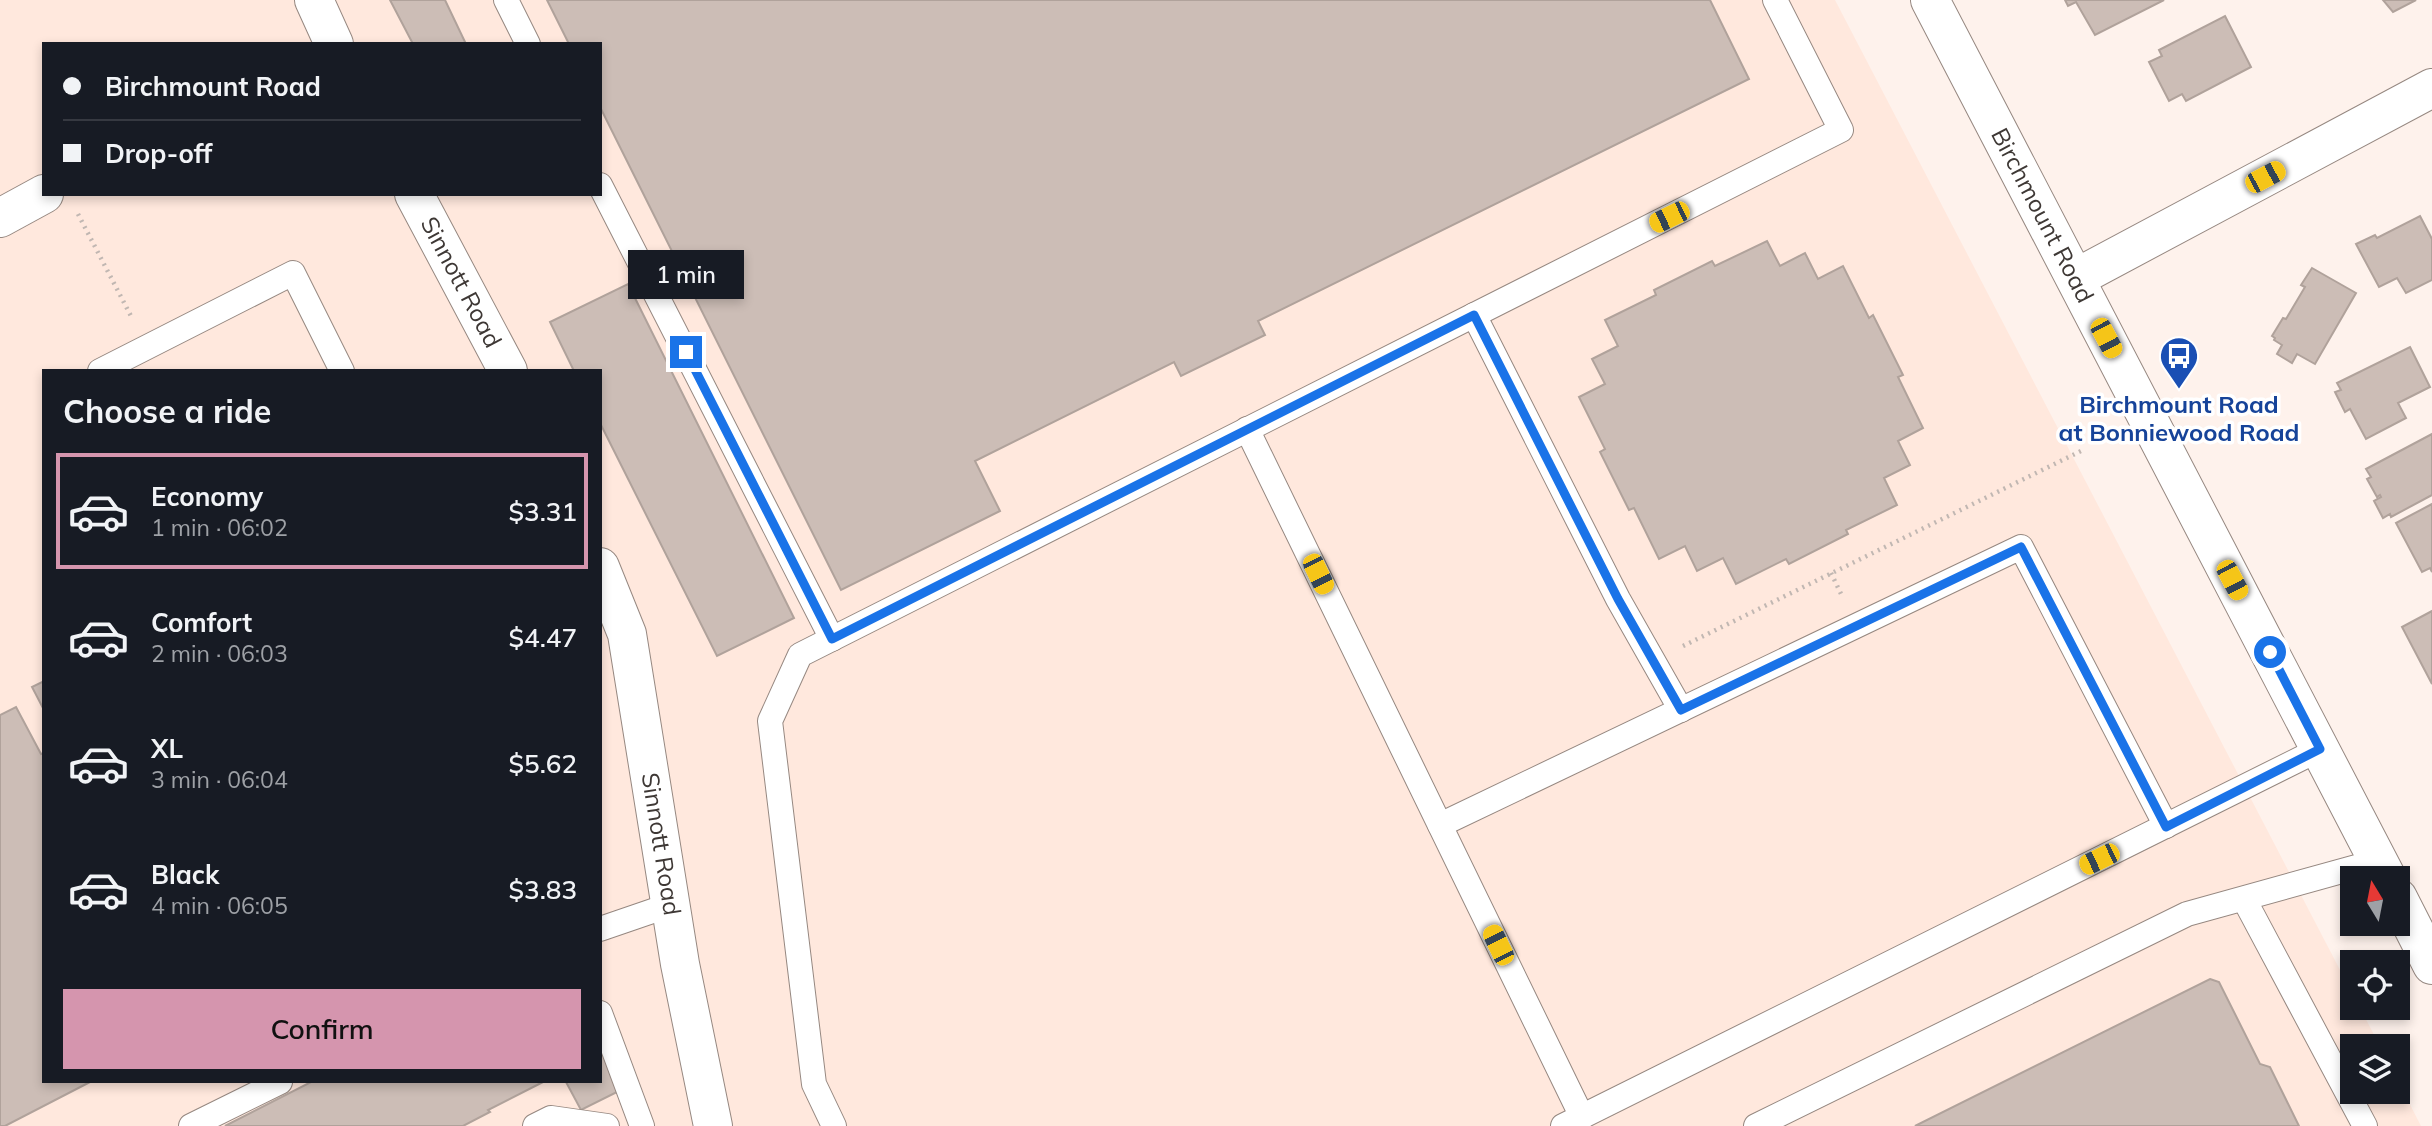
<!DOCTYPE html>
<html lang="en">
<head>
<meta charset="utf-8">
<style>
	body { margin:0; font-family:Mulish,sans-serif; background:#242831; color:#f1f3f6; height:100vh; display:flex; flex-direction:column; font-size:26px; white-space:nowrap }
	* { box-sizing:border-box; margin:0 }
	p { font-size:23px; color:#9ea1a6 }
	.icon { flex:none; width:38px; height:38px; fill:none; stroke:currentColor; stroke-width:2; stroke-linecap:round; stroke-linejoin:round }
	.map { position:relative; flex:1; overflow:hidden }
	.side { position:absolute; left:42px; top:369px; width:560px; height:714px; display:flex; flex-direction:column; background:#171b24; border-radius:0px; box-shadow:0 4px 10px #0003 }
	.side>* { flex:none }
	.guide { position:absolute; left:42px; top:42px; width:560px; height:154px; border-radius:0px; box-shadow:0 4px 10px #0003; display:grid; align-content:center; height:154px; padding:0 21px; background:#171b24 }
	.needle { width:46px; rotate:350deg }
	.tools { position:absolute; left:2340px; top:866px; display:grid; gap:14px }
	.tools a { display:grid; place-items:center; width:70px; height:70px; border-radius:0px; background:#171b24; box-shadow:0 4px 10px #0003; font-size:35px }
	.end { position:absolute; width:32px; height:32px; margin:-16px; border:9px solid #1a73e8; background:#fff; box-shadow:0 0 0 4px #fff }
	.from { border-radius:50% }
	.bubble { position:absolute; height:49px; border-radius:0px; background:#171b24; box-shadow:0 4px 10px #0003; font-size:23px; font-weight:600; line-height:49px; text-align:center }
	.car { position:absolute; width:21px; height:42px; margin:-21px -10px; border-radius:9px; box-shadow:0 0 5px 2px #0007; background:linear-gradient(#f5c518 24%,#345 0 40%,#f5c518 0 76%,#345 0 86%,#f5c518 0) }
	.guide b { display:flex; align-items:center; gap:24px; height:66px; font-size:26px }
	.guide b+b { border-top:2px solid #363941 }
	.guide i { width:18px; height:18px; background:#f1f3f6 }
	ul { padding:0; list-style:none }
	li { display:flex; align-items:center; gap:21px; height:116px; margin:0 14px 10px; padding:0 7px; border:4px solid transparent; border-radius:0px }
	li div { flex:1 }
	li b { display:block; font-size:26px }
	li em { font-style:normal; font-weight:600 }
	li.selected { border-color:#d595ae }
	li>.icon { width:63px; height:63px; stroke-width:1.5 }
	h2 { padding:0 21px; font-size:32px; line-height:84px }
	.cta { display:flex; gap:14px; margin-top:auto; padding:14px 21px }
	.cta a { flex:1; height:80px; border-radius:0px; background:#d595ae; color:#111; font-size:28px; font-weight:600; line-height:80px; text-align:center }
	.map>svg:first-child { display:block }
	.built { fill:#ffe8dd; fill-rule:evenodd }
	.building { fill:#ccbdb6; stroke:#b0a29b; stroke-width:2 }
	.lines { fill:none; stroke-linecap:round; stroke-linejoin:round }
	.service-casing { stroke:#968881; stroke-width:26 }
	.minor-casing { stroke:#968881; stroke-width:40 }
	.secondary-casing { stroke:#968881; stroke-width:40 }
	.path { stroke:#c1b7b2; stroke-width:4.5; stroke-dasharray:2 5; stroke-linecap:butt }
	.service { stroke:#fff; stroke-width:24 }
	.minor { stroke:#fff; stroke-width:38 }
	.secondary { stroke:#fff; stroke-width:38 }
	.route { stroke:#1a73e8; stroke-width:9 }
	.labels { text-anchor:middle; stroke-width:7; stroke-linejoin:round; paint-order:stroke }
	.street-label { font-size:24px; fill:#3e3835; stroke:#fff }
	.transit-label { font-size:24px; font-weight:bold; fill:#164399; stroke:#fff }
</style>
</head>
<body>
<div class="map">
<svg width="2432" height="1126" viewBox="0 0 2432 1126">
	<rect width="100%" height="100%" fill="#fef2ec"/>
	<!-- built -->
	<path class="built" d="M 0,0 L 1835,0 L 2352,993 L 2352,1008 L 2360,1008 L 2380,1046 L 2352,1046 L 2352,1092 L 2398,1092 L 2398,1081 L 2421,1126 L 0,1126 ZM 44,44 L 600,44 L 600,194 L 44,194 ZM 44,371 L 600,371 L 600,1082 L 44,1082 Z"/>
	<!-- building -->
	<g class="building">
		<polygon points="390,0 445,0 466,44 413,44"/>
		<polygon points="547,0 1710,0 1749,79 1258,321 1265,335 1181,376 1174,362 975,461 1000,511 841,590 600,107 600,44 569,44"/>
		<polygon points="2065,0 2164,0 2095,35 2076,2 2068,6"/>
		<polygon points="2383,0 2416,0 2393,12"/>
		<polygon points="2225,16 2251,67 2186,101 2182,94 2169,101 2149,62 2162,56 2159,50"/>
		<polygon points="2420,216 2432,239 2432,280 2406,293 2397,278 2379,287 2356,244 2375,235 2377,238"/>
		<polygon points="1767,241 1780,266 1805,253 1818,279 1843,266 1869,318 1873,315 1903,375 1898,377 1923,428 1898,441 1910,465 1884,478 1897,505 1846,530 1848,534 1789,564 1786,559 1736,584 1723,558 1697,571 1685,546 1659,559 1634,508 1629,510 1600,452 1605,449 1579,397 1605,384 1592,359 1618,346 1605,320 1656,295 1654,290 1712,261 1715,266"/>
		<polygon points="2312,268 2356,293 2315,364 2297,354 2292,363 2277,354 2282,345 2274,340 2275,338 2272,336 2283,318 2286,319 2305,287 2301,285"/>
		<polygon points="628,284 794,618 717,656 600,423 600,371 574,371 550,322"/>
		<polygon points="2410,347 2430,387 2398,403 2406,418 2366,439 2350,409 2345,412 2335,392 2341,390 2337,383"/>
		<polygon points="2432,434 2432,495 2391,517 2390,514 2383,518 2374,501 2381,497 2380,495 2377,497 2367,479 2371,477 2366,469"/>
		<polygon points="2432,504 2432,572 2430,568 2422,572 2396,523"/>
		<polygon points="2432,611 2432,684 2402,627"/>
		<polygon points="44,681 44,710 32,687"/>
		<polygon points="16,707 41,754 44,753 44,1082 90,1082 5,1126 0,1126 0,715"/>
		<polygon points="2210,979 2219,982 2260,1064 2270,1067 2299,1126 1915,1126"/>
		<polygon points="600,1049 621,1090 581,1110 566,1082 600,1082"/>
		<polygon points="311,1082 543,1082 488,1110 490,1112 463,1126 225,1126"/>
	</g>
	<g class="lines">
		<!-- service casing -->
		<g class="service-casing">
			<g id="service">
				<polyline points="506,0 528,44"/>
				<polyline points="600,185 832,639"/>
				<polyline points="1474,315 1618,599 1681,710"/>
				<polyline points="100,371 293,273 342,371"/>
				<polyline points="1247,429 1582,1117"/>
				<polyline points="1440,825 2021,547 2166,826"/>
				<polyline points="2244,899 2365,1126"/>
				<polyline points="600,929 670,905"/>
				<polyline points="600,1013 642,1126"/>
				<polyline points="191,1126 280,1082"/>
				<polyline points="535,1126 551,1118 607,1126"/>
				<polyline points="834,1126 814,1084 770,721 800,655 1841,130 1775,0"/>
				<polyline points="1563,1126 2320,749"/>
				<polyline points="1756,1126 2187,914 2378,861"/>
			</g>
		</g>
		<!-- minor casing -->
		<g class="minor-casing">
			<g id="minor">
				<polyline points="314,0 334,44"/>
				<path id="s1" d="M 414,194 L 508,371"/>
				<polyline points="0,218 44,194"/>
				<polyline points="2076,278 2432,88"/>
				<path id="s2" d="M 600,567 L 627,634 L 680,964 L 713,1126"/>
			</g>
		</g>
		<!-- secondary casing -->
		<g class="secondary-casing">
			<g id="secondary">
				<path id="s3" d="M 1930,0 L 2387,878"/>
				<polyline points="2398,898 2432,965"/>
			</g>
		</g>
		<!-- path -->
		<g class="path">
			<polyline points="78,214 132,318"/>
			<polyline points="1831,573 1843,598"/>
			<polyline points="1683,646 2081,451"/>
		</g>
		<!-- service -->
		<use href="#service" class="service"/>
		<!-- minor -->
		<use href="#minor" class="minor"/>
		<!-- secondary -->
		<use href="#secondary" class="secondary"/>
	</g>
	<g class="lines">
		<!-- route -->
		<polyline class="route" points="686,352 832,639 1474,315 1618,599 1681,710 2021,547 2166,827 2320,749 2270,652"/>
	</g>
	<!-- icons -->
	<defs>
		<g id="bus-pin" transform="scale(2.0125)"><path d="M0 17L-7.5 6A9.5 9.5 0 1 1 7.5 6Z" fill="#1a4fb4" stroke="#fff"/><path d="M-5-6H5V4H4V6H2V4H-2V6H-4V4H-5ZM-3.5-4V0h7V-4ZM-3.5 1.2v1.5H-2V1.2ZM2 1.2v1.5H3.5V1.2Z" fill="#fff"/></g>
	</defs>
	<g fill-rule="evenodd">
		<use href="#bus-pin" x="2179" y="356"/>
	</g>
	<g class="labels">
		<!-- street labels -->
		<g class="street-label">
			<text dy="8" stroke="none"><textPath href="#s3" startOffset="243">Birchmount Road</textPath></text>
			<text dy="8" stroke="none"><textPath href="#s1" startOffset="100">Sinnott Road</textPath></text>
			<text dy="8" stroke="none"><textPath href="#s2" startOffset="285">Sinnott Road</textPath></text>
		</g>
		<!-- transit labels -->
		<g class="transit-label">
			<text x="2179" y="413">Birchmount Road<tspan x="2179" dy="28">at Bonniewood Road</tspan></text>
		</g>
	</g>
</svg>
<div class="tools">
<a><svg class="needle" viewBox="-14 -14 28 28"><path d="M0-13l5 13h-10z" fill="#e53935"/><path d="M0 13l5-13h-10z" fill="#9ea1a6"/></svg></a>
<a><svg class="icon" aria-label="locate" viewBox="0 0 24 24"><circle cx="12" cy="12" r="6"/><path d="M12 2v4M12 18v4M2 12h4M18 12h4"/></svg></a>
<a><svg class="icon" aria-label="layers" viewBox="0 0 24 24"><path d="M12 4l9 5-9 5-9-5zM3 14l9 5 9-5"/></svg></a>
</div>
<i class="end from" style="left:2270px;top:652px"></i>
<i class="end" style="left:686px;top:352px"></i>
<div class="bubble" style="left:628px;top:250px;width:116px">1 min</div>
<i class="car" style="left:2265px;top:177px;rotate:62deg"></i>
<i class="car" style="left:1669px;top:217px;rotate:244deg"></i>
<i class="car" style="left:2106px;top:338px;rotate:152deg"></i>
<i class="car" style="left:1318px;top:574px;rotate:154deg"></i>
<i class="car" style="left:2232px;top:580px;rotate:152deg"></i>
<i class="car" style="left:2099px;top:859px;rotate:244deg"></i>
<i class="car" style="left:1498px;top:945px;rotate:334deg"></i>
<div class="guide">
<b><i class="from"></i>Birchmount Road</b>
<b><i></i>Drop-off</b>
</div>
<section class="side">
<h2>Choose a ride</h2>
<ul>
<li class="selected"><svg class="icon" aria-label="car" viewBox="0 0 24 24"><path d="M5 17H2v-5l4-1 3-4h7l3 4 3 1v5h-3M9 17h6M6 11h13"/><circle cx="7" cy="17" r="2"/><circle cx="17" cy="17" r="2"/></svg><div><b>Economy</b><p>1 min · 06:02</p></div><em>$3.31</em></li>
<li><svg class="icon" aria-label="car" viewBox="0 0 24 24"><path d="M5 17H2v-5l4-1 3-4h7l3 4 3 1v5h-3M9 17h6M6 11h13"/><circle cx="7" cy="17" r="2"/><circle cx="17" cy="17" r="2"/></svg><div><b>Comfort</b><p>2 min · 06:03</p></div><em>$4.47</em></li>
<li><svg class="icon" aria-label="car" viewBox="0 0 24 24"><path d="M5 17H2v-5l4-1 3-4h7l3 4 3 1v5h-3M9 17h6M6 11h13"/><circle cx="7" cy="17" r="2"/><circle cx="17" cy="17" r="2"/></svg><div><b>XL</b><p>3 min · 06:04</p></div><em>$5.62</em></li>
<li><svg class="icon" aria-label="car" viewBox="0 0 24 24"><path d="M5 17H2v-5l4-1 3-4h7l3 4 3 1v5h-3M9 17h6M6 11h13"/><circle cx="7" cy="17" r="2"/><circle cx="17" cy="17" r="2"/></svg><div><b>Black</b><p>4 min · 06:05</p></div><em>$3.83</em></li>
</ul>
<div class="cta"><a>Confirm</a></div>
</section>
</div>
</body>
</html>
